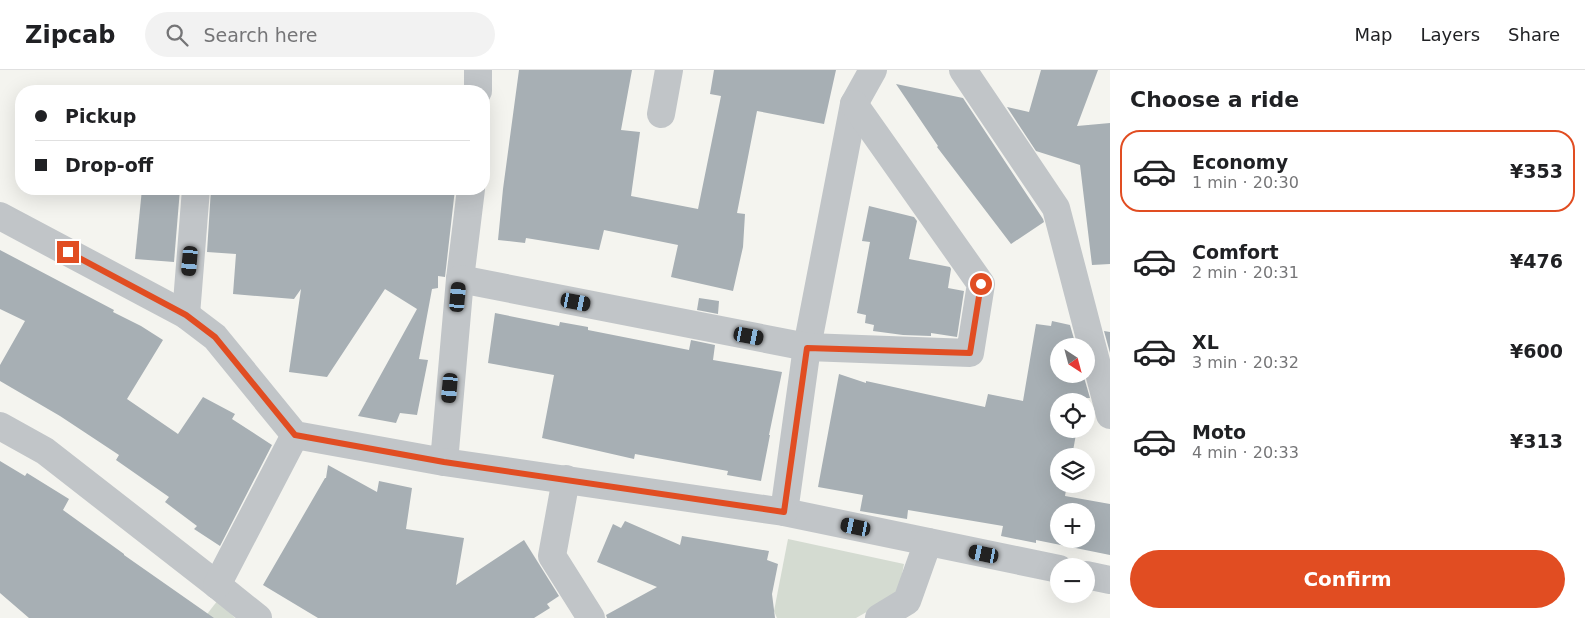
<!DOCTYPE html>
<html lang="en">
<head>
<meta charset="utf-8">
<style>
	body { margin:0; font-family:"DejaVu Sans",sans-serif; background:#f2f2f2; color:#202124; height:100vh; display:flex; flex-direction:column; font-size:19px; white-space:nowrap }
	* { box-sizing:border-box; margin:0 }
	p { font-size:16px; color:#757577 }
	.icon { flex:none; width:28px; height:28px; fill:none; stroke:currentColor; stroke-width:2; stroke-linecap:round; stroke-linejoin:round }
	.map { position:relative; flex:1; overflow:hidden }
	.side { display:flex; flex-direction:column; background:#fff; width:475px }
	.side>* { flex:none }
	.top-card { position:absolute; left:15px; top:15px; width:475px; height:110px; border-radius:20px; box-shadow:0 5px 20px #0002; display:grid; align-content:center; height:110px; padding:0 20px; background:#fff }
	.needle { width:32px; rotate:144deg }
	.buttons { position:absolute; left:1050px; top:268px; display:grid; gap:10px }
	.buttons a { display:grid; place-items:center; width:45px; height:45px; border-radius:50%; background:#fff; box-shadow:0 5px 20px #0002; font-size:25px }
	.end { position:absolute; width:22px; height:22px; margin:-11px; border:6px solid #e14d22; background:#fff; box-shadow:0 0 0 2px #fff }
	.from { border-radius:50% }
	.car { position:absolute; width:15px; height:30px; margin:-15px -8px; border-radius:6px; box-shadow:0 0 4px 1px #0007; background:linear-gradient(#222 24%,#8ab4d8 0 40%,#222 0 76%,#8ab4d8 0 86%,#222 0) }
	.top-card b { display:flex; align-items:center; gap:18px; height:48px; font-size:19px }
	.top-card b+b { border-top:1px solid #e0e0e0 }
	.top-card i { width:12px; height:12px; background:#202124 }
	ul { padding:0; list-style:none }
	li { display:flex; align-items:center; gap:15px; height:82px; margin:0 10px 8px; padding:0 10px; border:2px solid transparent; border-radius:20px }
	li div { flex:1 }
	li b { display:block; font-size:19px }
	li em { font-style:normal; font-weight:700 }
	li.current { border-color:#e14d22 }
	li>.icon { width:45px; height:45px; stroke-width:1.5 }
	h2 { padding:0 20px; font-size:22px; line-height:60px }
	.action { display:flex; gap:10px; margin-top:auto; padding:10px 20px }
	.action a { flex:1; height:58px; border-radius:30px; background:#e14d22; color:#fff; font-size:20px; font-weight:700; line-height:58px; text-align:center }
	header { display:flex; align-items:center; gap:30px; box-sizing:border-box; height:70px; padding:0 25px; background:#fff; border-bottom:1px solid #e0e0e0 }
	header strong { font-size:24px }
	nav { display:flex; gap:28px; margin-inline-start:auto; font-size:18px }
	.search { width:350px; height:45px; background:#f2f2f2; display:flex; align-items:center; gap:12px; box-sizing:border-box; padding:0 18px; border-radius:28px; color:#757577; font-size:19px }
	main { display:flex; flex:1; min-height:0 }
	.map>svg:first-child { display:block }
	.green { fill:#d4dbd1 }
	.building { fill:#a7afb4; fill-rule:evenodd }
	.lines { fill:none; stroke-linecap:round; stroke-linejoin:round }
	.minor { stroke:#c1c5c8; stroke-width:28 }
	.route { stroke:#e14d22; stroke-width:6 }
</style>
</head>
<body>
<header>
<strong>Zipcab</strong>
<div class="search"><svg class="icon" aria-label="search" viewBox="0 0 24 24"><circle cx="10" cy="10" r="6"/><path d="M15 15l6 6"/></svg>Search here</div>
<nav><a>Map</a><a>Layers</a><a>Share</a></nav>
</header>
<main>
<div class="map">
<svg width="1110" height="548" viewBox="0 0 1110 548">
	<rect width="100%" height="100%" fill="#f4f4ef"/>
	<!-- green -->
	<g class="green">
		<polygon points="788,469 904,494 898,524 856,548 777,548 774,541"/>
		<polygon points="218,530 235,548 204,548"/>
	</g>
	<!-- building -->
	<g class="building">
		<polygon points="519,0 632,0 621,60 640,62 631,126 698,139 721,26 710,24 714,0 836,0 824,54 757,41 737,143 745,144 743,177 733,221 671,207 678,175 604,160 599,180 526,168 525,173 498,170 503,119"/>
		<polygon points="1041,0 1098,0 1077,56 1110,53 1110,194 1092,195 1080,95 1036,81 1007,37 1029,42"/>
		<polygon points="896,14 963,28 1043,149 1044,152 1011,174 937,77 938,76"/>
		<polygon points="142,119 180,119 174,192 135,189"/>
		<polygon points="211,119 455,119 445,207 438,206 438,218 432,219 419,289 428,290 417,345 400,343 396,353 358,346 417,239 385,219 327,307 289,302 301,219 294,229 233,224 236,184 207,182"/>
		<polygon points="869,136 914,147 917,151 909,189 950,197 951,199 948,218 964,221 957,267 931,263 931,266 903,265 873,261 874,255 865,253 866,245 857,243 870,172 862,171"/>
		<polygon points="0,180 114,240 113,242 141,256 163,270 127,329 178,364 203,327 235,344 232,349 272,375 220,476 194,459 197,456 165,432 169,427 116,390 119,385 60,346 0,311 0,295 25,251 0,239"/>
		<polygon points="699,228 719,231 718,244 697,240"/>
		<polygon points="495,243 559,256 560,252 588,257 588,260 689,280 691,270 715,275 713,290 782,302 769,365 770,365 761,411 727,405 728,401 635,384 634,389 542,368 554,305 488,293"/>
		<path d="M 1052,251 L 1070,255 L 1076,276 L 1059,276 L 1059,304 L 1083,304 L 1090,328 L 1083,328 L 1082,331 L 1059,331 L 1059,359 L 1077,359 L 1072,386 L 1059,386 L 1059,414 L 1067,414 L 1065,426 L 1110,434 L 1110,485 L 1036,470 L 1036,473 L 1001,466 L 1003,456 L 908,440 L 907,449 L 860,441 L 863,425 L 818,417 L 839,304 L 866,313 L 866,311 L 985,337 L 988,324 L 1023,331 L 1036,254 L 1051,256 ZM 1059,441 L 1086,441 L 1086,469 L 1059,469 Z"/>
		<polygon points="1104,261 1110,262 1110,283"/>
		<polygon points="0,391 25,406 27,403 69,429 63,440 124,484 124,485 214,548 29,548 0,523"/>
		<polygon points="328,395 377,422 379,411 412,418 406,459 464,468 456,515 524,470 559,526 547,534 550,538 534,548 318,548 263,515 325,408 326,408"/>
		<polygon points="625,451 680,475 682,466 769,481 767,490 778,494 772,524 775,548 607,548 606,545 657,517 597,492 613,454 621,458"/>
	</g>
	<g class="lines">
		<!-- minor -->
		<g class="minor">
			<polyline points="478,0 478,21"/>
			<polyline points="873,0 854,34 807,277 784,442 1059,499"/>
			<polyline points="963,0 1056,138 1110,345"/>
			<polyline points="661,44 669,0"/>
			<polyline points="0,146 186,245 215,267 295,365 444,392 460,209 471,119"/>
			<polyline points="460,209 807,277 970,283 981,214 854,34"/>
			<polyline points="186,245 196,119"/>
			<polyline points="0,356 45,381 217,515 258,548"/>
			<polyline points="444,392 784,442"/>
			<polyline points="566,409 552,486 591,548"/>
			<polyline points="1086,505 1110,510"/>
			<polyline points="217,515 295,365"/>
			<polyline points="879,548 907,531 928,472"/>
		</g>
	</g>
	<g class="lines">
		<!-- route -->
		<polyline class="route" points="68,182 186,245 215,267 295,365 444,392 784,442 807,278 970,283 981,214"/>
	</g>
</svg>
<div class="buttons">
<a><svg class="needle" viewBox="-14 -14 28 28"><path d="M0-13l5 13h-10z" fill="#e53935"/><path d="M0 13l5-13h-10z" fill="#757577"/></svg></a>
<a><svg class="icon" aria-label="locate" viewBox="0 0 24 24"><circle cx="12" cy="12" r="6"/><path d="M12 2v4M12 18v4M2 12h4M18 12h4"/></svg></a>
<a><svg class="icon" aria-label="layers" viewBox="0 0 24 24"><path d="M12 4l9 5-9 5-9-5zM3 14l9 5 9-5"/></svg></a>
<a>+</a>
<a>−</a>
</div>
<i class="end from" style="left:981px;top:214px"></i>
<i class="end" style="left:68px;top:182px"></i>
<i class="car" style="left:190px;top:191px;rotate:185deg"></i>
<i class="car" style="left:458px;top:227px;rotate:5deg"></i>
<i class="car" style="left:576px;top:232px;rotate:101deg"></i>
<i class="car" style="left:749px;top:266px;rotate:101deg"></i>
<i class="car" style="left:450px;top:318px;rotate:185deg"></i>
<i class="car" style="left:856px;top:457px;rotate:282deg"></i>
<i class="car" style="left:984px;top:484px;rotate:282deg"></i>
<div class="top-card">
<b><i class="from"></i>Pickup</b>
<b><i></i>Drop-off</b>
</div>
</div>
<section class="side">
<h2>Choose a ride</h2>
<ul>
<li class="current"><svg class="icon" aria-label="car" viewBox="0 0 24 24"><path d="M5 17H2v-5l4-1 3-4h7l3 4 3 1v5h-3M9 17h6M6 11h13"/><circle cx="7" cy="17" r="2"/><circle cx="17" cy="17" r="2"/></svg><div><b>Economy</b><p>1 min · 20:30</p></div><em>¥353</em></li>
<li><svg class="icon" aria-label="car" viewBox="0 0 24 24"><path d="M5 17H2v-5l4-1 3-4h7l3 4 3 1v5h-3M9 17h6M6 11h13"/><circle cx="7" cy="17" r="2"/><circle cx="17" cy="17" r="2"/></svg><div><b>Comfort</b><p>2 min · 20:31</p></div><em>¥476</em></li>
<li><svg class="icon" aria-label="car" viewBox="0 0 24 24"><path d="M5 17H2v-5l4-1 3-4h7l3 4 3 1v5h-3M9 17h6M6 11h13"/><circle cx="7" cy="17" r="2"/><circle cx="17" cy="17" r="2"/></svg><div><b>XL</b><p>3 min · 20:32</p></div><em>¥600</em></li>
<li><svg class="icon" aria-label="car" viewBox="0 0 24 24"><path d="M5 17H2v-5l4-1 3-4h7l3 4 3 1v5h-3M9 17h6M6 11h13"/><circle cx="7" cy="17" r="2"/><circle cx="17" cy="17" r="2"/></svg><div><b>Moto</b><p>4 min · 20:33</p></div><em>¥313</em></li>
</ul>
<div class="action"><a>Confirm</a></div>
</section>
</main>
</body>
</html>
